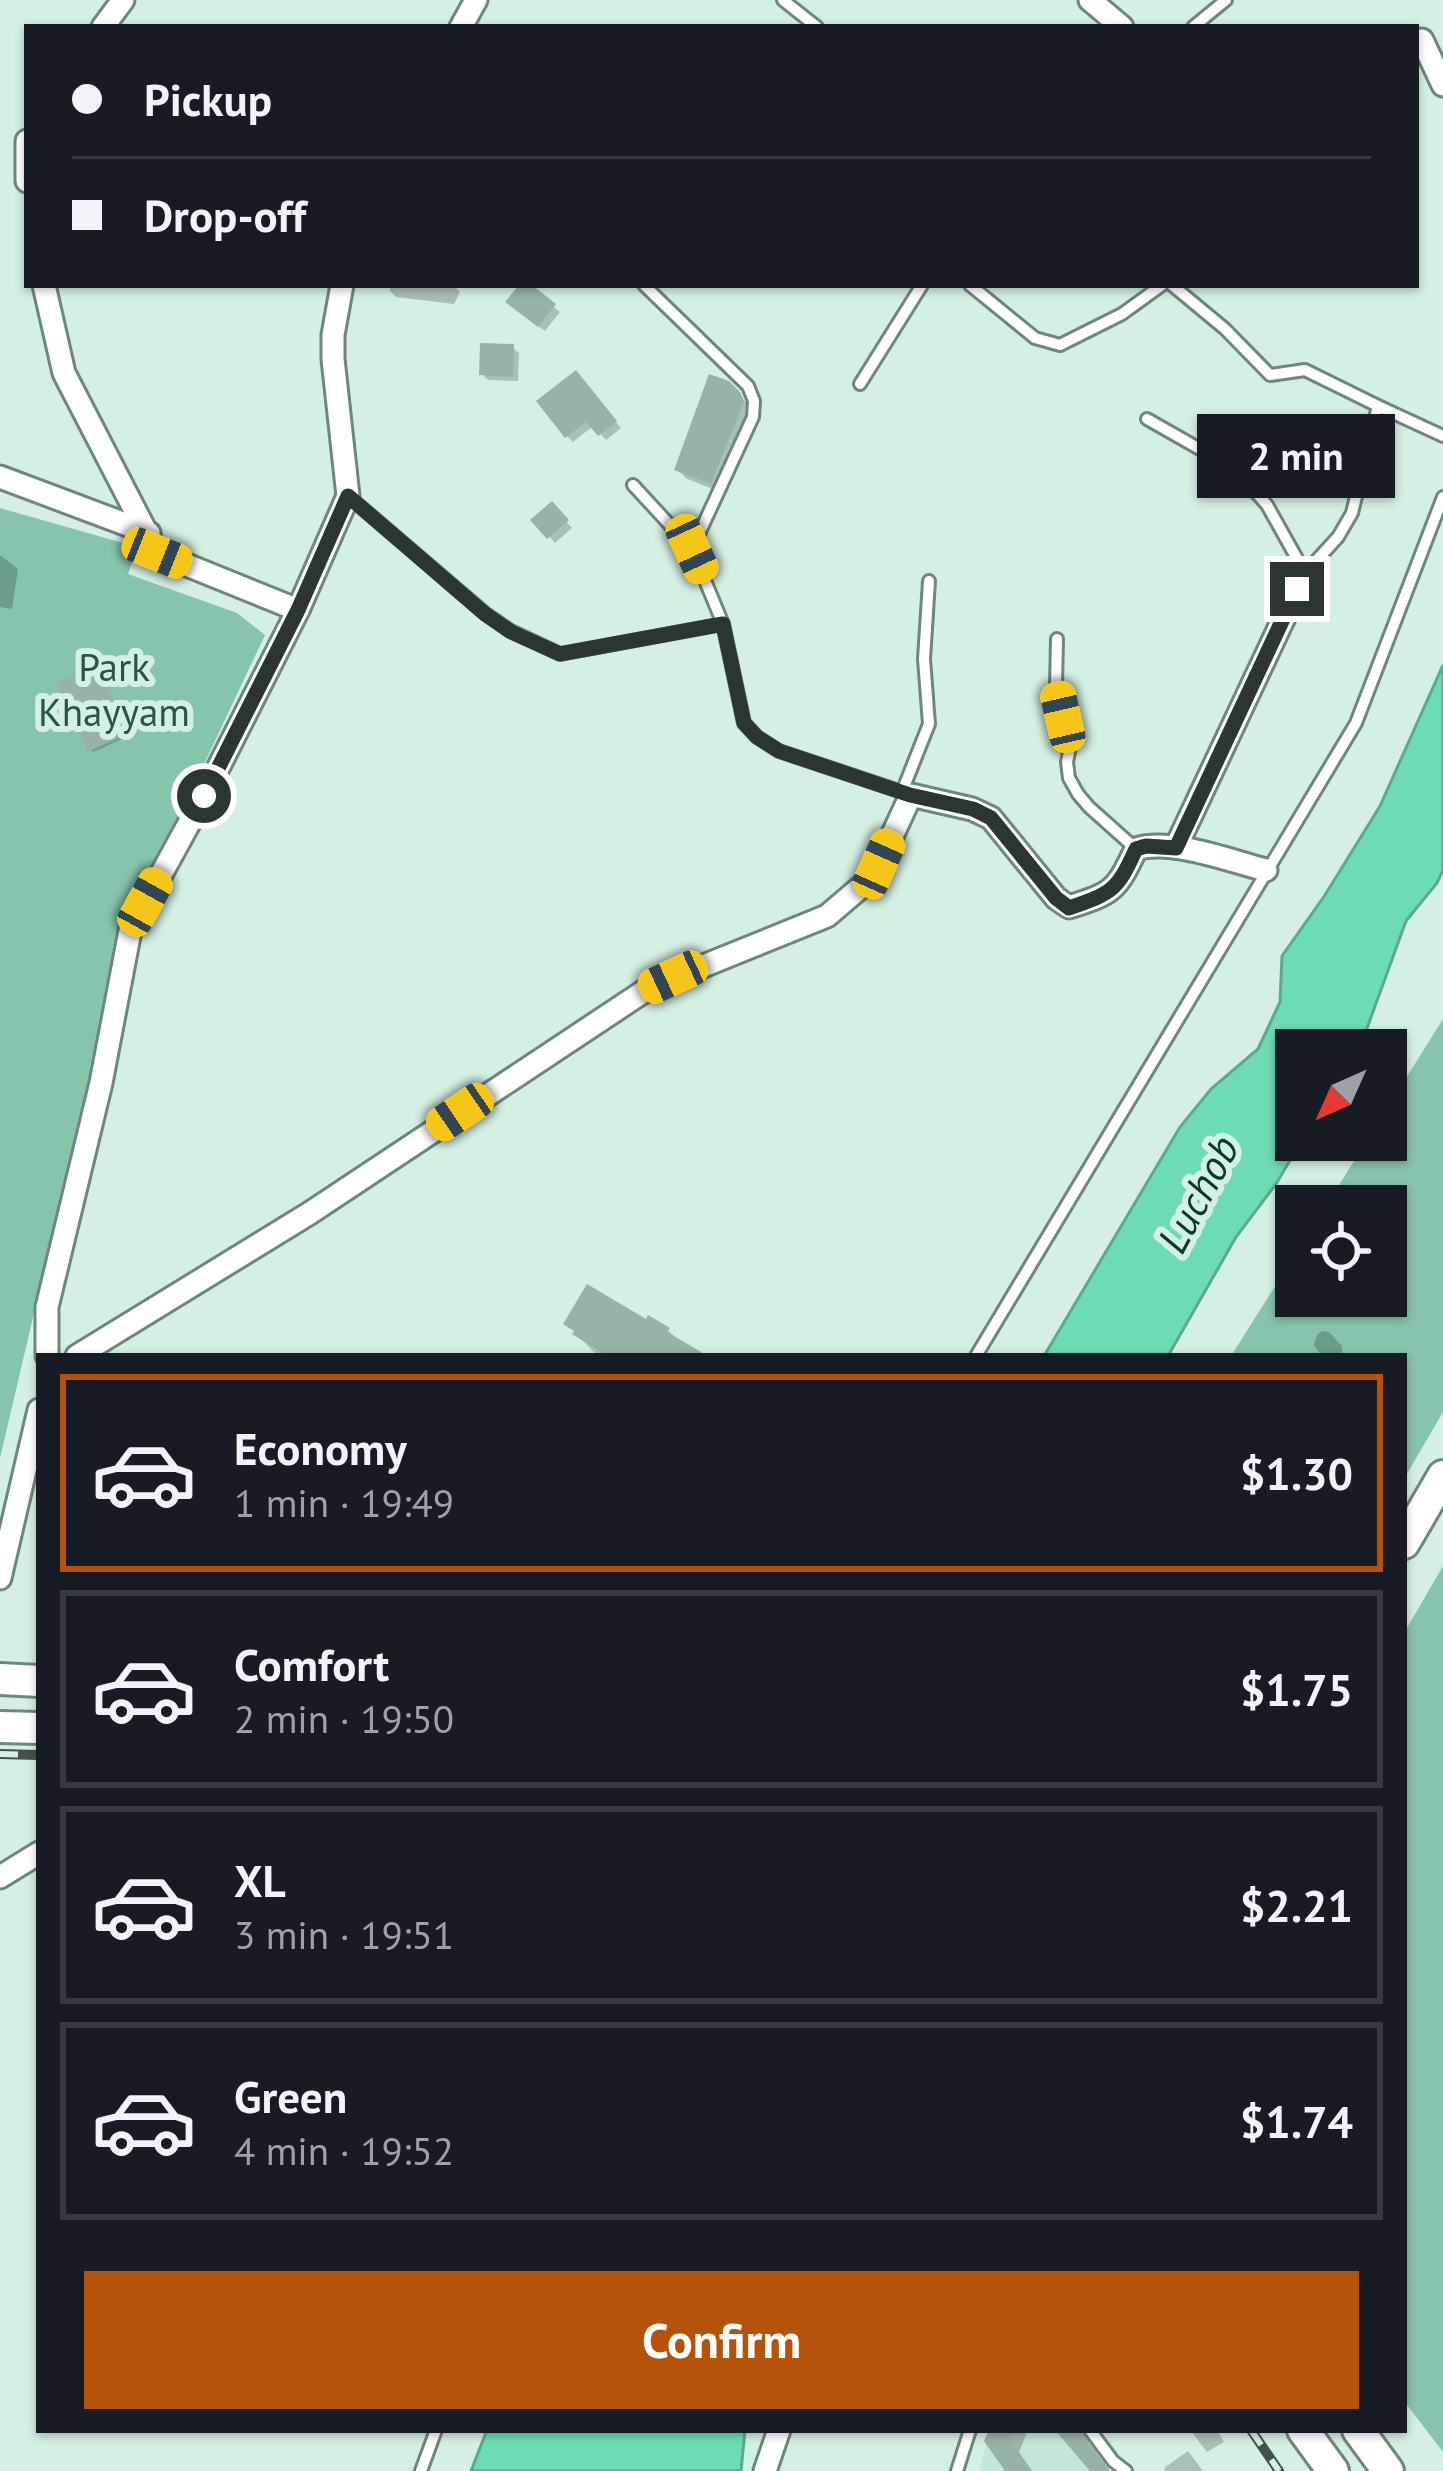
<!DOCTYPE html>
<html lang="en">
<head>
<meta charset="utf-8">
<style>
	body { margin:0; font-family:"PT Sans",sans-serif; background:#242831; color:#f1f3f6; height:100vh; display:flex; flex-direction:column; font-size:45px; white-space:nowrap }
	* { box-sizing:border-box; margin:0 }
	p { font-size:39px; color:#9ea1a6 }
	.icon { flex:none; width:66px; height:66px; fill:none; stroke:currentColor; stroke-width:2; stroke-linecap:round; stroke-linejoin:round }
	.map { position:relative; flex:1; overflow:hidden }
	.panel { position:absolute; left:36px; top:1353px; width:1371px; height:1080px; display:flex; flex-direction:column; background:#171b24; border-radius:0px; box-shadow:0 3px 9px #0004 }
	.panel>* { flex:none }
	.banner { position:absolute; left:24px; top:24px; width:1395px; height:264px; border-radius:0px; box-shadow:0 3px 9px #0004; display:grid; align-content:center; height:264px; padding:0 48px; background:#171b24 }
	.needle { width:78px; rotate:225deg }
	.tools { position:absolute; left:1275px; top:1029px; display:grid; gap:24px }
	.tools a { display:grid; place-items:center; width:132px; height:132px; border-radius:0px; background:#171b24; box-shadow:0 3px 9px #0004; font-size:60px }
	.end { position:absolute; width:54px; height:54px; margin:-27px; border:15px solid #2b3631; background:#fff; box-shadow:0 0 0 6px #fff }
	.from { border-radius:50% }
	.bubble { position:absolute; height:84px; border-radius:0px; background:#171b24; box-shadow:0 3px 9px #0004; font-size:39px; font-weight:700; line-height:84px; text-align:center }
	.car { position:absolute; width:36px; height:72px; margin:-36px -18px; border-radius:15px; box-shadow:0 0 9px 3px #0007; background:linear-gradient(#f5c518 24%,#345 0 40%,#f5c518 0 76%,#345 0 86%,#f5c518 0) }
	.banner b { display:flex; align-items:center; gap:42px; height:114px; font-size:45px }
	.banner b+b { border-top:3px solid #363941 }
	.banner i { width:30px; height:30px; background:#f1f3f6 }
	ul { padding:21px 0 0; list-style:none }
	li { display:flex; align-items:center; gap:36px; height:198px; margin:0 24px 18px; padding:0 24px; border:6px solid #363941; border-radius:0px }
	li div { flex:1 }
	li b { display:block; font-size:45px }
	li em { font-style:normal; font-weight:700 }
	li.active { border-color:#b45309 }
	li>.icon { width:108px; height:108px; stroke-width:1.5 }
	.primary-button { display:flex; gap:24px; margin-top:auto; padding:24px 48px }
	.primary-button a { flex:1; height:138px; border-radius:0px; background:#b45309; color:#fff; font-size:48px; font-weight:700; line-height:138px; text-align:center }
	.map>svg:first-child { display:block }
	.built { fill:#c3e7d7 }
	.green { fill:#87c5ab }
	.water { fill:#6edcb3; stroke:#5aaa8c; stroke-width:3 }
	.shadow { fill:#0003 }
	.building { fill:#97b2a6 }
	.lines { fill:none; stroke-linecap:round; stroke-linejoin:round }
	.lane-casing { stroke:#6d877c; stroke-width:16 }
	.street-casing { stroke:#6d877c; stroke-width:27 }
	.secondary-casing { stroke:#6d877c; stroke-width:36 }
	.lane { stroke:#fff; stroke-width:10 }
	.street { stroke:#fff; stroke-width:21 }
	.secondary { stroke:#fff; stroke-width:30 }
	.rail-casing { stroke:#43514a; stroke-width:10 }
	.rail { stroke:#d4f0e3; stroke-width:6; stroke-dasharray:18; stroke-linecap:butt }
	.route { stroke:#2b3631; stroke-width:15 }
	.labels { text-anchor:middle; stroke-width:12; stroke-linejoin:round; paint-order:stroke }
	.park-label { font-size:39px; fill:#285645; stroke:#d4f0e3 }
	.water-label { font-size:42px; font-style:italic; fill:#053929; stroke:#d4f0e3 }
</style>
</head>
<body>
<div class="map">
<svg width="1443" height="2471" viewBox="0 0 1443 2471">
	<rect width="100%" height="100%" fill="#d4f0e3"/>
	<!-- built -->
	<polygon class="built" points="990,2430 1057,2430 1095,2471 979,2471"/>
	<!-- green -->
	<g class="green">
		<polygon points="0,508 137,547 128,574 237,613 265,635 171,834 124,919 111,962 111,1020 34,1313 0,1458"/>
		<polygon points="1443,1019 1443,1412 1404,1479 1404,1356 1231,1356 1296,1253 1296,1296 1386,1296 1386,1206 1326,1206 1367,1140 1386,1140 1386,1110"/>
		<polygon points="1443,1566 1443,2452 1404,2401 1404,1633"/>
	</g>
	<!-- water -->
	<g class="water">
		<polygon points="1443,665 1443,870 1437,883 1406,921 1362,1042 1357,1050 1296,1050 1296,1140 1302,1140 1276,1184 1236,1237 1168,1356 1044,1356 1180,1127 1211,1089 1258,1049 1280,1002 1282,956 1325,895 1380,806"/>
		<polygon points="487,2430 745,2430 741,2471 471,2471"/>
	</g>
	<!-- shadow -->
	<g class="shadow">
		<polygon points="390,285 444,285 454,286 460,292 454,304 396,297 390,291"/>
		<polygon points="522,285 527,285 560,312 545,331 515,308"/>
		<polygon points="512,347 519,353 518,381 488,380 482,374"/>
		<polygon points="582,380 621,428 606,440 593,426 573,442 567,436"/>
		<polygon points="727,384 749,405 752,413 721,492 687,479 677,469"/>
		<polygon points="552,505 572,528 555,543 534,520"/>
		<polygon points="0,555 18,569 12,609 0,607"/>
		<polygon points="99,670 129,736 93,752 90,750"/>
		<polygon points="647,1323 668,1330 683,1345 702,1356 598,1356 576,1334"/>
		<polygon points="1322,1331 1329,1332 1342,1346 1342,1352 1339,1356 1323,1356 1318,1351 1314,1345 1317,1335"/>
		<polygon points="992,2430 1028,2430 1019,2452 1032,2471 1009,2471"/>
		<polygon points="1190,2430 1217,2430 1224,2442 1207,2452"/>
		<polygon points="1188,2451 1203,2471 1166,2471 1164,2468"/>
	</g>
	<!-- building -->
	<g class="building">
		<polygon points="519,285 532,285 556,304 538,327 505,302"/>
		<polygon points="480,343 514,344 513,377 479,375"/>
		<polygon points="576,370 617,421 598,436 586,422 565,438 536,401"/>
		<polygon points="709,374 729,381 740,392 744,401 711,484 674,470"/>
		<polygon points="552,501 569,520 547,539 530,520"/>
		<polygon points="97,664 129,733 88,752 56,683"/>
		<polygon points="587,1284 646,1319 648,1315 670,1328 667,1332 708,1356 608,1356 572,1334 574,1331 563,1324"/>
		<polygon points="989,2430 1012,2430 1009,2438 1032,2471 1005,2471 984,2441"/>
		<polygon points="1055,2430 1080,2430 1110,2471 1090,2471"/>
	</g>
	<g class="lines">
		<!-- lane casing -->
		<g class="lane-casing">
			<g id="lane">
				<polyline points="783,0 817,27"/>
				<polyline points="1193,27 1226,0"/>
				<polyline points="644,285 748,386 754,401 753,417 692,549"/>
				<polyline points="970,285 1035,338 1060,345 1122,314 1162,285"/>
				<polyline points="1172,285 1225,329 1270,375 1305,370 1378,406"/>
				<polyline points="860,384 922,285"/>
				<polyline points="1147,419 1235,469 1267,505 1305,573 1338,537 1352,513 1378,406 1443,436"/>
				<polyline points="633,485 692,549 723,624 744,723 757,737 779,751 911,795"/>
				<polyline points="348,496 486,614 511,631 560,654 723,624"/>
				<polyline points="1057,639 1056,686 1070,747 1067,762 1069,778 1078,794 1089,807 1136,849"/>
				<polyline points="902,792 929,724 924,659 929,581"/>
				<polyline points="976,1356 1356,723 1443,497"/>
				<polyline points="1090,2430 1113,2461 1126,2471"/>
				<polyline points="421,2471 436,2430"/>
				<polyline points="957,2471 970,2430"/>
			</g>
		</g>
		<!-- street casing -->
		<g class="street-casing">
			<g id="street">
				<polyline points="1090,0 1122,27"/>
				<polyline points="103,27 123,0"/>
				<polyline points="461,27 476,0"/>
				<polyline points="1422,40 1443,85"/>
				<polyline points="27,141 27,181"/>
				<polyline points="44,285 64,373 157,553 298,610"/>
				<polyline points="0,477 149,533"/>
				<polyline points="1176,847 1305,573"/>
				<polyline points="47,1356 47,1307 101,1083 130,931 204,796 298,610 348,496 333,359 333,335 342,285"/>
				<path d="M 77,1356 L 310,1213 L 649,988 L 827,916 L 868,881 L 879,864 L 911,795 L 972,809 L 991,818 L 1056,898 L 1069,907 C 1113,893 1116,891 1136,849 C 1172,838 1230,861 1266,870"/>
				<polyline points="0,1578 39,1410"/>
				<polyline points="0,1877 39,1853"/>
				<polyline points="765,2471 779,2430"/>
			</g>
		</g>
		<!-- secondary casing -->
		<g class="secondary-casing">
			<g id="secondary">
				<polyline points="1404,1543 1443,1476"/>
				<polyline points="0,1679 39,1681"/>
				<polyline points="0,1727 39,1728"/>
				<polyline points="1303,2430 1333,2471"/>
				<polyline points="1358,2430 1388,2471"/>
			</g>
		</g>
		<!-- lane -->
		<use href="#lane" class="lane"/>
		<!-- street -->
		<use href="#street" class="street"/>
		<!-- secondary -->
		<use href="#secondary" class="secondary"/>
		<!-- rail casing -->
		<g class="rail-casing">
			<g id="rail">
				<polyline points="0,1754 39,1755"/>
				<polyline points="1251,2430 1279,2471"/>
			</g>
		</g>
		<!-- rail -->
		<use href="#rail" class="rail"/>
	</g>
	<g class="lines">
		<!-- route -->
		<path class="route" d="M 204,796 L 298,610 L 348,496 L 485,614 L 511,632 L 560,654 L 723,624 L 744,723 L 757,737 L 779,751 L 910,795 L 973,809 L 991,818 L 1056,898 L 1069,908 C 1112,893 1117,891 1136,849 L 1146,846 L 1176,848 L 1297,589"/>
	</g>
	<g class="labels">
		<!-- park labels -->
		<g class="park-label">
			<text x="114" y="681">Park<tspan x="114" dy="45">Khayyam</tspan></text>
		</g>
		<!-- water labels -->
		<g class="water-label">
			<text transform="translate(1198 1194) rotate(-62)" y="15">Luchob</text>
		</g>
	</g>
</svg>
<div class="tools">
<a><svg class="needle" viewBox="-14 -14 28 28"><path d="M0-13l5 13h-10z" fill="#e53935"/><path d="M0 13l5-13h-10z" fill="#9ea1a6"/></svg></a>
<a><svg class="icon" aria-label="locate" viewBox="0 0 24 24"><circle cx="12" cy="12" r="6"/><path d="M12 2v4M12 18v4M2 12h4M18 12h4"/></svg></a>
</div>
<i class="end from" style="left:204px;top:796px"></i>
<i class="end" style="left:1297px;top:589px"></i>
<div class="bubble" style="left:1197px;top:414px;width:198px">2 min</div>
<i class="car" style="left:692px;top:549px;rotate:155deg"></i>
<i class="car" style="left:157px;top:553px;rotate:112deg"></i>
<i class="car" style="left:1063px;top:717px;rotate:347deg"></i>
<i class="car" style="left:879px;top:864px;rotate:24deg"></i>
<i class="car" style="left:145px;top:902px;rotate:29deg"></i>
<i class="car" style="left:673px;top:977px;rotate:245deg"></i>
<i class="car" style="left:460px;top:1112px;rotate:236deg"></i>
<div class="banner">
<b><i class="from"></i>Pickup</b>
<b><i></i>Drop-off</b>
</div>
<section class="panel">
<ul>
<li class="active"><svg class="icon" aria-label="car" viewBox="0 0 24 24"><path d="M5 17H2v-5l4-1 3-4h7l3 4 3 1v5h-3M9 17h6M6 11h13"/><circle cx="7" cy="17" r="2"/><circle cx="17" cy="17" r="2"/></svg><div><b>Economy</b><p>1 min · 19:49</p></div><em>$1.30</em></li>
<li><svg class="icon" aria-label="car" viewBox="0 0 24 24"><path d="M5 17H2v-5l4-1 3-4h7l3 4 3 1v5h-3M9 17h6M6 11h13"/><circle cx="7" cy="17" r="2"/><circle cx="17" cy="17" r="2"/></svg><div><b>Comfort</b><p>2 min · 19:50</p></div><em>$1.75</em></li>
<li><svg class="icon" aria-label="car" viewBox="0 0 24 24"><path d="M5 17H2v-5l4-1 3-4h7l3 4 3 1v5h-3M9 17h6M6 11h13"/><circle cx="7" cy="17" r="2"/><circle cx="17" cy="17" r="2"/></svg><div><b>XL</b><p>3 min · 19:51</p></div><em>$2.21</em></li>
<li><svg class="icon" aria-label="car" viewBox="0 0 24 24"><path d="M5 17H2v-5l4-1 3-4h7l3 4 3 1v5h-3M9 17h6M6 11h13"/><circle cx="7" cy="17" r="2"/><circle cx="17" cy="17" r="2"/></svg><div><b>Green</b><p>4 min · 19:52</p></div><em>$1.74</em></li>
</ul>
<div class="primary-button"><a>Confirm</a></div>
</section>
</div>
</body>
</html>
